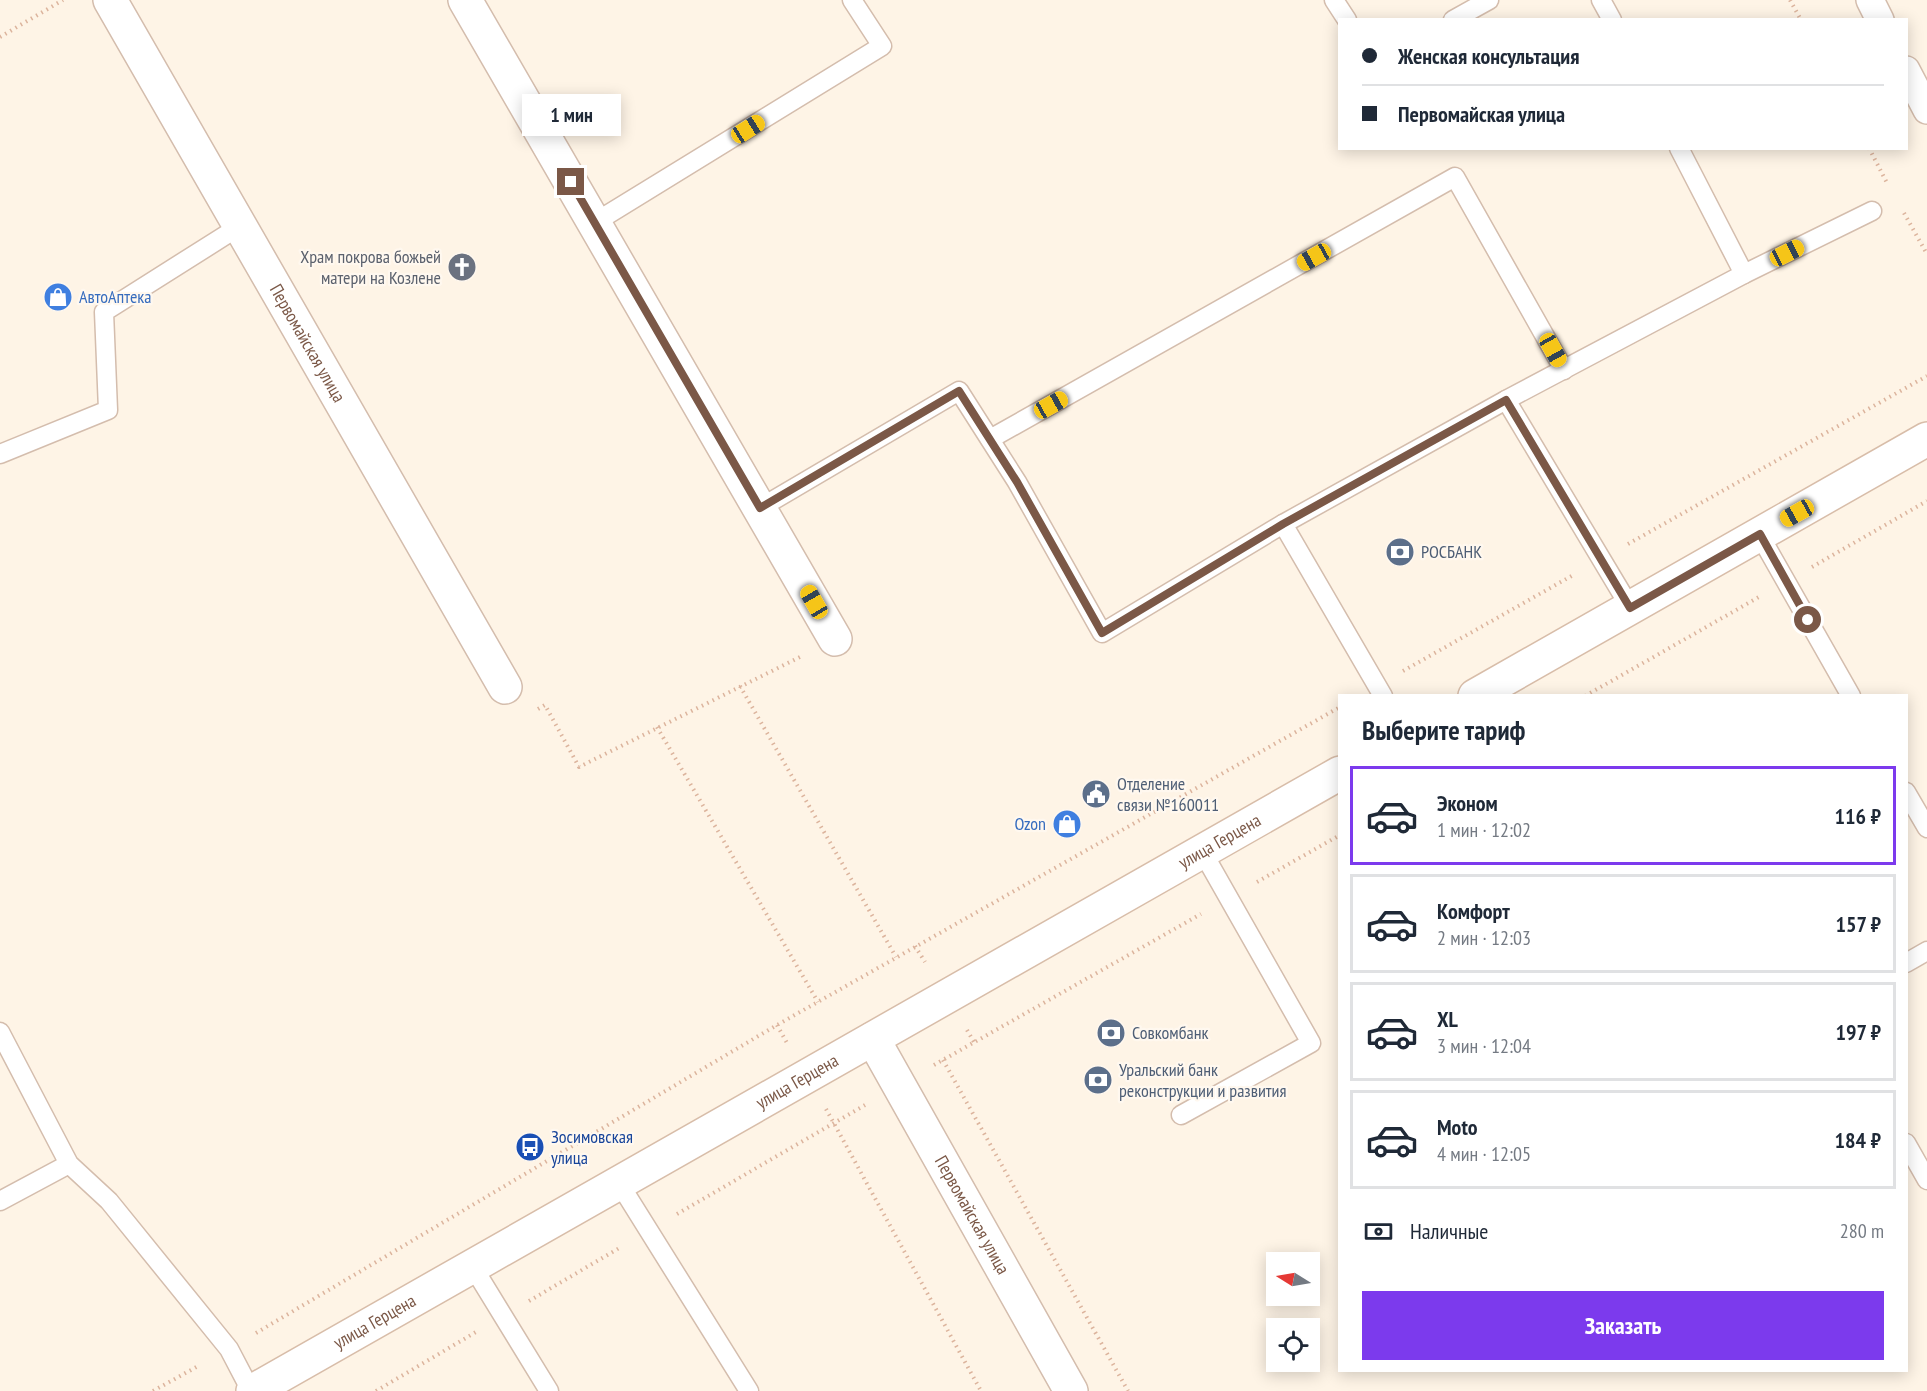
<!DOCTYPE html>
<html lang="ru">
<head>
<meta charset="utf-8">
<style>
	body { margin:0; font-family:"PT Sans Narrow",sans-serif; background:#f6f6f7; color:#1f2937; height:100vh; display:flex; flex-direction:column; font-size:22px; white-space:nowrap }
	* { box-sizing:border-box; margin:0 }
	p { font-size:20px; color:#747a83 }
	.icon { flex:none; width:33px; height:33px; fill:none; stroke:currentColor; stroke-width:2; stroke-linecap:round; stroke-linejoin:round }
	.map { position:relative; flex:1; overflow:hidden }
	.panel { position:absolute; left:1338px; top:694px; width:570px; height:678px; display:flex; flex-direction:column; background:#fff; border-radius:0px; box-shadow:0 3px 15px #0003 }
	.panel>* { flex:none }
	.guide { position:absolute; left:1338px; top:18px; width:570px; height:132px; border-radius:0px; box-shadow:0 3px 15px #0003; display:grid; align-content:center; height:132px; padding:0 24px; background:#fff }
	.needle { width:39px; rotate:281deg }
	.buttons { position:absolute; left:1266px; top:1252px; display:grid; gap:12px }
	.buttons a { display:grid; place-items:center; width:54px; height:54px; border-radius:0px; background:#fff; box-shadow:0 3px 15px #0003; font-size:30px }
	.end { position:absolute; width:27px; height:27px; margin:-14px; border:8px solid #7b5847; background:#fff; box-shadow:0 0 0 3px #fff }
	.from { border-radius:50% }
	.bubble { position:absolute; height:42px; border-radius:0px; background:#fff; box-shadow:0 3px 15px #0003; font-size:20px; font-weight:700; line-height:42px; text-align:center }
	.car { position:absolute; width:18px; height:36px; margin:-18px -9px; border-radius:8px; box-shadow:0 0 4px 2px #0007; background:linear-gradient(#f5c518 24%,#345 0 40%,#f5c518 0 76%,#345 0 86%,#f5c518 0) }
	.guide b { display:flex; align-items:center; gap:21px; height:57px; font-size:22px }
	.guide b+b { border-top:2px solid #e0e1e3 }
	.guide i { width:15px; height:15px; background:#1f2937 }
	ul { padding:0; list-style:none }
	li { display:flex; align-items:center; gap:18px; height:99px; margin:0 12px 9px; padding:0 12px; border:3px solid #e0e1e3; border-radius:0px }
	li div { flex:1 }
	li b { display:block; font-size:22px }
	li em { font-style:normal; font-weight:700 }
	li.on { border-color:#7c3aed }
	li>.icon { width:54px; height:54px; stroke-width:1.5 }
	h2 { padding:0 24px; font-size:27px; line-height:72px }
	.pay { display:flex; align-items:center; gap:15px; height:66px; padding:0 24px; font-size:22px }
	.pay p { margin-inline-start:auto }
	.cta { display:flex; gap:12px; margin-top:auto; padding:12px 24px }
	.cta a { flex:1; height:69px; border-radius:0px; background:#7c3aed; color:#fff; font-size:24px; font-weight:700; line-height:69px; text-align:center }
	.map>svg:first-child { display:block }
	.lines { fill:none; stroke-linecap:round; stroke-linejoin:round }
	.service-casing { stroke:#d4bdad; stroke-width:21 }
	.pedestrian-casing { stroke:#d4bdad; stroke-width:30 }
	.minor-casing { stroke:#d4bdad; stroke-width:36 }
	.tertiary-casing { stroke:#d4bdad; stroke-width:36 }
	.secondary-casing { stroke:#d8bda9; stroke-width:36 }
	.path { stroke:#dcb49d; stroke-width:4; stroke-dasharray:1.5 4.5; stroke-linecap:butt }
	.service { stroke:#fff; stroke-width:18 }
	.pedestrian { stroke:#fff; stroke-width:27 }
	.minor { stroke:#fff; stroke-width:33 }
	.tertiary { stroke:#fff; stroke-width:33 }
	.secondary { stroke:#fff; stroke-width:33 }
	.route { stroke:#7b5847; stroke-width:8 }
	.labels { text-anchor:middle; stroke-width:4.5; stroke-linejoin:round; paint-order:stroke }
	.worship-label { font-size:18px; fill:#5b616d; stroke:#fff8ef; text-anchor:end }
	.shop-label { font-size:18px; fill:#366cbe; stroke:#fff8ef; text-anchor:start }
	.street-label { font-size:18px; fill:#7b5847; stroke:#fff8ef }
	.service-label { font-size:18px; fill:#4e5e75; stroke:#fff8ef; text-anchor:start }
	.transit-label { font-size:18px; fill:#164399; stroke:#fff8ef; text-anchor:start }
</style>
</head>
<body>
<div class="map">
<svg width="1927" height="1391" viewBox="0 0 1927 1391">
	<rect width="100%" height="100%" fill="#fef4e6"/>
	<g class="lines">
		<!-- service casing -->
		<g class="service-casing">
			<g id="service">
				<polyline points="1334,0 1347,20"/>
				<polyline points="1601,0 1612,20"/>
				<polyline points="1453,20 1489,0"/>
				<polyline points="1679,148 1744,274"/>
				<polyline points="594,223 882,46 852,0"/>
				<polyline points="1506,400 1744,274 1872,211"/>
				<polyline points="990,439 1455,177 1564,370"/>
				<polyline points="0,454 108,410 104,312 240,226"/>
				<polyline points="760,508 959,391 1017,482 1102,633 1283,524"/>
				<polyline points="1759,534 1851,696"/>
				<polyline points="1383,696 1283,524 1506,400 1630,607"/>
				<polyline points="1906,792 1927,828"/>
				<polyline points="1906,963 1927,951"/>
				<polyline points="0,1032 69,1164 109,1201 229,1349 251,1391"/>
				<polyline points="1181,1115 1311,1043 1202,851"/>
				<polyline points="1906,1143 1927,1180"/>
				<polyline points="619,1183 749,1391"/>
				<polyline points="0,1201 69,1164"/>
				<polyline points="473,1267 549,1391"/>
			</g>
		</g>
		<!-- pedestrian casing -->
		<g class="pedestrian-casing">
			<g id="pedestrian">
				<polyline points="1870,0 1880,20"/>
				<polyline points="1906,70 1927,110"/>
			</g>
		</g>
		<!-- minor casing -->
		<g class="minor-casing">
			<g id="minor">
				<path id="s1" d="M 110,0 L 505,687"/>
				<polyline points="465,0 835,639"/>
			</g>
		</g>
		<!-- tertiary casing -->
		<g class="tertiary-casing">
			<g id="tertiary">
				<path id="s2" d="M 873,1039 L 1071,1391"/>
			</g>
		</g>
		<!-- secondary casing -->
		<g class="secondary-casing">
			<g id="secondary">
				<polyline points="1475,696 1927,439"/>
				<path id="s3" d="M 253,1391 L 1340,773"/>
			</g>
		</g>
		<!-- path -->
		<g class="path">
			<polyline points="1790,0 1801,20"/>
			<polyline points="0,37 63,0"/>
			<polyline points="1869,148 1887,183"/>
			<polyline points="1904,213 1927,254"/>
			<polyline points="1628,544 1927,376"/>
			<polyline points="1812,567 1927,501"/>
			<polyline points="1403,671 1575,574"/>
			<polyline points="740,686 896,957"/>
			<polyline points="1585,696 1759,597"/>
			<polyline points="538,709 545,705 579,767 800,657"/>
			<polyline points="657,727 818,1002"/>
			<polyline points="1257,882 1340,835"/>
			<polyline points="915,946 925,962"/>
			<polyline points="777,1025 787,1043"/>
			<polyline points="967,1030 974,1042"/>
			<polyline points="943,1060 1128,1391"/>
			<polyline points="934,1065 1201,914"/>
			<polyline points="826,1109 981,1391"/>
			<polyline points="677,1214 865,1105"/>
			<polyline points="529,1301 621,1247"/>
			<polyline points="256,1333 777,1025 1340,707"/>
			<polyline points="153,1391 200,1365"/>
			<polyline points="376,1391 476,1332"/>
		</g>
		<!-- service -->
		<use href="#service" class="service"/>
		<!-- pedestrian -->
		<use href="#pedestrian" class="pedestrian"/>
		<!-- minor -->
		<use href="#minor" class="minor"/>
		<!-- tertiary -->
		<use href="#tertiary" class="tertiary"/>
		<!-- secondary -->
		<use href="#secondary" class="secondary"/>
	</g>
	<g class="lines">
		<!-- route -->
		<polyline class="route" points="571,182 760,508 959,391 1017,482 1102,633 1283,524 1506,400 1630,608 1760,534 1808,620"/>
	</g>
	<!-- icons -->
	<defs>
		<g id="church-disc" transform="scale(1.5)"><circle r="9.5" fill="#6b7280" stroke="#fff8ef"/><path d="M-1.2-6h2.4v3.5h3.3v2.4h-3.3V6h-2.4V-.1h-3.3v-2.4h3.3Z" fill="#fff"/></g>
		<g id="shop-disc" transform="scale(1.5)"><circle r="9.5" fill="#3f7fe0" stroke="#fff8ef"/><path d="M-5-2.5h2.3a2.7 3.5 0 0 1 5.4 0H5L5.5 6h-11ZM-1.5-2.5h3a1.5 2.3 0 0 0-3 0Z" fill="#fff"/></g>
		<g id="bank-disc" transform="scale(1.5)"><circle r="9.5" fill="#5c6f8a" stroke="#fff8ef"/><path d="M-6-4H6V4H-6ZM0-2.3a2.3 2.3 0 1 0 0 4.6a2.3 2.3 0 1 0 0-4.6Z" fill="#fff"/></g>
		<g id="civic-disc" transform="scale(1.5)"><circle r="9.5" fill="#5c6f8a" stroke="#fff8ef"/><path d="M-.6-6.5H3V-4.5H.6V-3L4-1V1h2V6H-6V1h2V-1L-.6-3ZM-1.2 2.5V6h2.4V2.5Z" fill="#fff"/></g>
		<g id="bus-disc" transform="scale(1.5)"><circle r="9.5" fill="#1a4fb4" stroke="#fff8ef"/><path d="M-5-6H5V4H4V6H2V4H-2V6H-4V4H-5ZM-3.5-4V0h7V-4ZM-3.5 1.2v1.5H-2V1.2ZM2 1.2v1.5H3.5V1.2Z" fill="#fff"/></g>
	</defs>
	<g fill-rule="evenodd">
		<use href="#church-disc" x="462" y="267"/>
		<use href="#shop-disc" x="58" y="297"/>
		<use href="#bank-disc" x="1400" y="552"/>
		<use href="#civic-disc" x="1096" y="794"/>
		<use href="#shop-disc" x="1067" y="824"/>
		<use href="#bank-disc" x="1111" y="1033"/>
		<use href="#bank-disc" x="1098" y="1080"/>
		<use href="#bus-disc" x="530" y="1147"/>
	</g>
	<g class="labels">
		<!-- worship labels -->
		<g class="worship-label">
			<text x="441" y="263">Храм покрова божьей<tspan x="441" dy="21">матери на Козлене</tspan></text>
		</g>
		<!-- shop labels -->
		<g class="shop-label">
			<text x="79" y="303">АвтоАптека</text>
			<text x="1046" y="830" text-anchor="end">Ozon</text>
		</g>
		<!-- street labels -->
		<g class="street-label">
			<text dy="6" stroke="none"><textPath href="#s1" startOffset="396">Первомайская улица</textPath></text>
			<text dy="6" stroke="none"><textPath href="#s3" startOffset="1112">улица Герцена</textPath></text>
			<text dy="6" stroke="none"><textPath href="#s3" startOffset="626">улица Герцена</textPath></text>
			<text dy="6" stroke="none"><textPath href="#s2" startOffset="202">Первомайская улица</textPath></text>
			<text dy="6" stroke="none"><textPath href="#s3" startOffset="140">улица Герцена</textPath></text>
		</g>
		<!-- service labels -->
		<g class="service-label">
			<text x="1421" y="558">РОСБАНК</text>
			<text x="1117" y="790">Отделение<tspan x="1117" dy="21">связи №160011</tspan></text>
			<text x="1132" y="1039">Совкомбанк</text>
			<text x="1119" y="1076">Уральский банк<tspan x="1119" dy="21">реконструкции и развития</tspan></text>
		</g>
		<!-- transit labels -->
		<g class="transit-label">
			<text x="551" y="1143">Зосимовская<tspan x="551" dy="21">улица</tspan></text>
		</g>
	</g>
</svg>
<div class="buttons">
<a><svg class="needle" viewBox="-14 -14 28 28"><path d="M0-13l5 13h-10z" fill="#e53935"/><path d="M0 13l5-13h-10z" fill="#747a83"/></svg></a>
<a><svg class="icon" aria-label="locate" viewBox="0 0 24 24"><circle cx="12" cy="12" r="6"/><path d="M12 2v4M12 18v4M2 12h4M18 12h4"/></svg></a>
</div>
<i class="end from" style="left:1808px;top:620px"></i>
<i class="end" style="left:571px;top:182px"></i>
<div class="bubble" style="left:522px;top:94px;width:99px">1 мин</div>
<i class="car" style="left:748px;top:129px;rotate:58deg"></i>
<i class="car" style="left:1787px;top:253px;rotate:63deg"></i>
<i class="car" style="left:1314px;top:257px;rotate:241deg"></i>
<i class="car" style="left:1553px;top:350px;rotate:151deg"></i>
<i class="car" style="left:1051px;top:405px;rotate:61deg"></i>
<i class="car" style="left:1797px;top:513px;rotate:241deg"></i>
<i class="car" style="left:814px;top:602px;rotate:330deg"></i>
<div class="guide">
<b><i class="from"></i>Женская консультация</b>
<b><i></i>Первомайская улица</b>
</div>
<section class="panel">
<h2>Выберите тариф</h2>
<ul>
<li class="on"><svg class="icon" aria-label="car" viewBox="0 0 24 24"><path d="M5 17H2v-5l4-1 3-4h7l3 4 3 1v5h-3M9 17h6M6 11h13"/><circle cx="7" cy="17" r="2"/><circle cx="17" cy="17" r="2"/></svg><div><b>Эконом</b><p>1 мин · 12:02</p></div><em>116 ₽</em></li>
<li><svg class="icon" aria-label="car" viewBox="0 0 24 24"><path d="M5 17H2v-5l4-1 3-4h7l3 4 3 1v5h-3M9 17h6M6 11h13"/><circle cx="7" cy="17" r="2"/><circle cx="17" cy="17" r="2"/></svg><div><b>Комфорт</b><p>2 мин · 12:03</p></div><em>157 ₽</em></li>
<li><svg class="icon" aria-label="car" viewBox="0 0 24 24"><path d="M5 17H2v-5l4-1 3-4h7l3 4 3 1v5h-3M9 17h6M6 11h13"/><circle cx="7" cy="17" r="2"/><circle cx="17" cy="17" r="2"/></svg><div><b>XL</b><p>3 мин · 12:04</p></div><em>197 ₽</em></li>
<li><svg class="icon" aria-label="car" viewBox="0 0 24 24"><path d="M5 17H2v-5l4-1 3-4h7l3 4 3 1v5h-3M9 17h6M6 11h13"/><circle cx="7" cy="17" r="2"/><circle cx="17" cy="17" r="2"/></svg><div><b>Moto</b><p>4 мин · 12:05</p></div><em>184 ₽</em></li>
</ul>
<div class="pay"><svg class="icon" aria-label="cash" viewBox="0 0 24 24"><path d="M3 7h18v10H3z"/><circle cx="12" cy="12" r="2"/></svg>Наличные<p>280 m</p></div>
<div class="cta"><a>Заказать</a></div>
</section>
</div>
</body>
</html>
